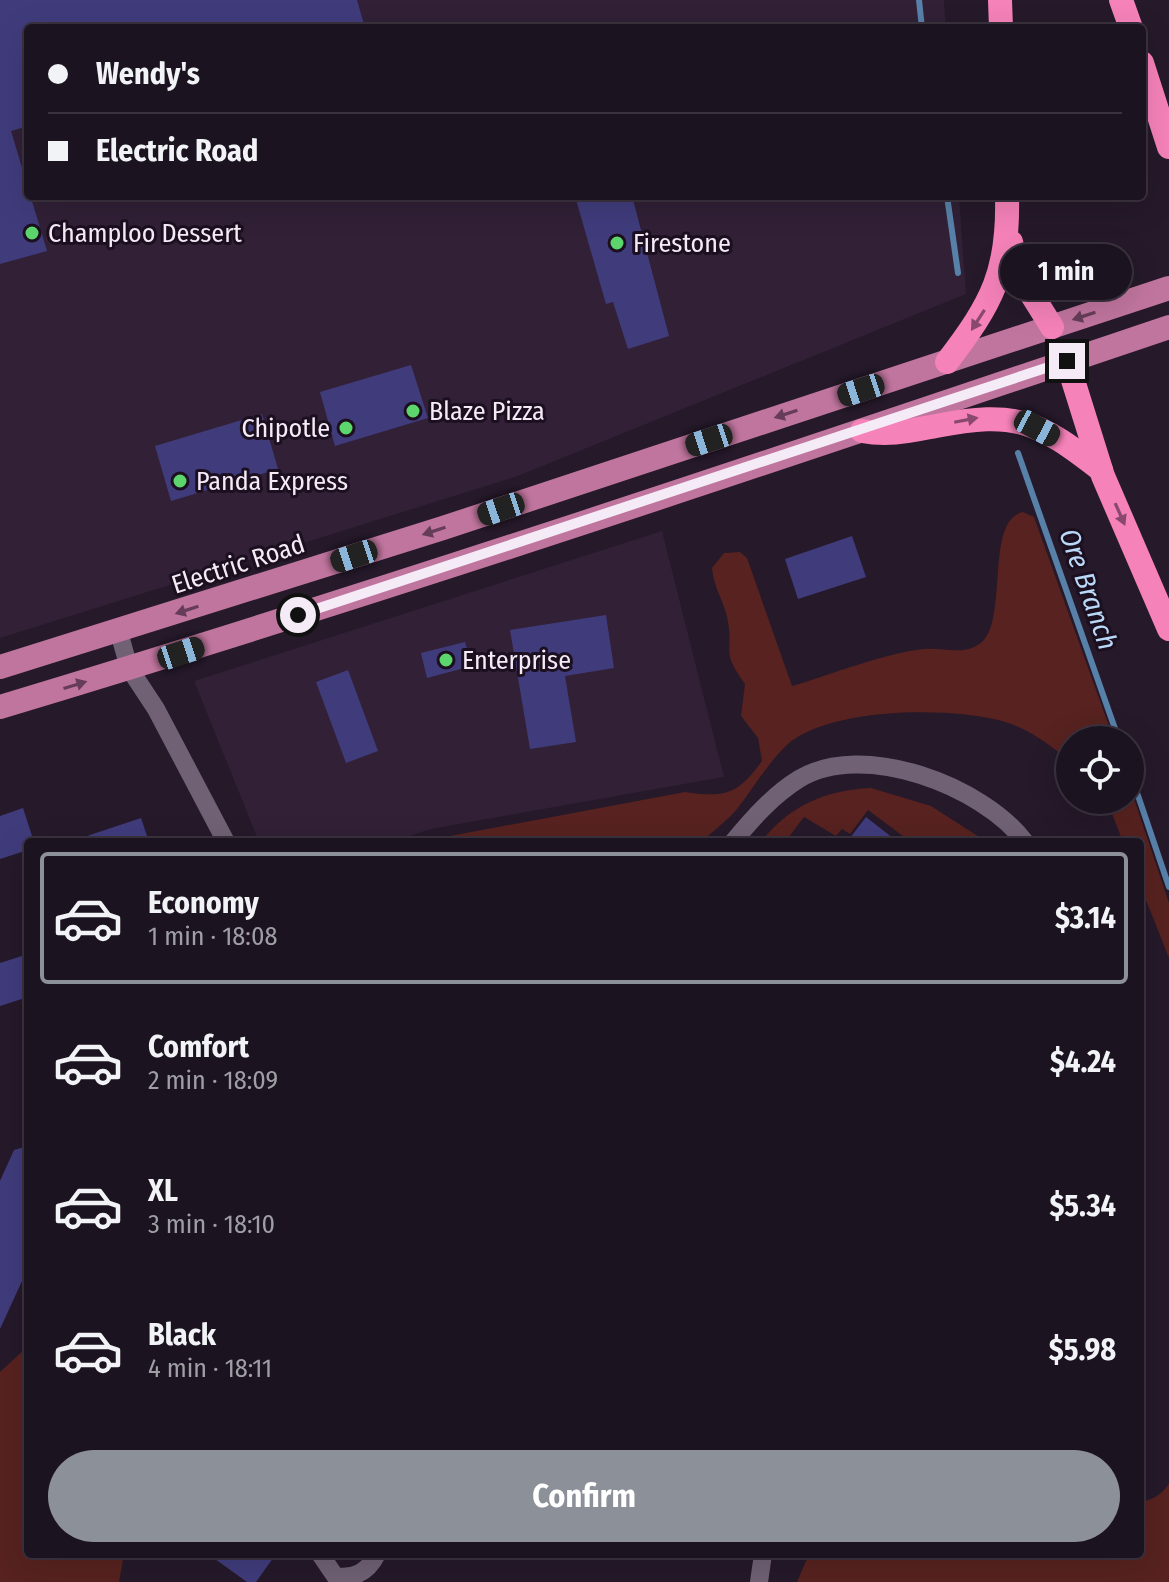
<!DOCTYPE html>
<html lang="en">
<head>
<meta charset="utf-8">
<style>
	body { margin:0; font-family:"Fira Sans Condensed",sans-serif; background:#251c29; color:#f1f3f6; height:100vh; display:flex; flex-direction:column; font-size:30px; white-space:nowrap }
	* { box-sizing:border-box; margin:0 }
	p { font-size:26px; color:#a09ea5 }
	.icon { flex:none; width:44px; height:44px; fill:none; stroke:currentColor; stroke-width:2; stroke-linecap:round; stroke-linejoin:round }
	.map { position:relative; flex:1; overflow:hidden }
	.panel { position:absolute; left:24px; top:838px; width:1120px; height:720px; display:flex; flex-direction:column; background:#1c1320; border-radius:8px; box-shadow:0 8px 32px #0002,0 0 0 2px #3a323e }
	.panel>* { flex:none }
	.hud { position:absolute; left:24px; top:24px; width:1122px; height:176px; border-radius:8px; box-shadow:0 8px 32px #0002,0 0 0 2px #3a323e; display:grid; align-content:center; height:176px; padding:0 24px; background:#1c1320 }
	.fabs { position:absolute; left:1056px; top:726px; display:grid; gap:16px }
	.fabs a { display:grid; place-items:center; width:88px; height:88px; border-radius:50%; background:#1c1320; box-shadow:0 8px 32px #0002,0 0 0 2px #3a323e; font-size:40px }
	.end { position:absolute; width:36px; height:36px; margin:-18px; border:10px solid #f4ebf7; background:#111; box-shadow:0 0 0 4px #111 }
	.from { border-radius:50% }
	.bubble { position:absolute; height:56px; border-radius:28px; background:#1c1320; box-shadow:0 8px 32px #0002,0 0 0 2px #3a323e; font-size:26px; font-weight:700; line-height:56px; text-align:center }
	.car { position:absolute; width:24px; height:48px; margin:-24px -12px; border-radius:10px; box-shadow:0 0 6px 2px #0007; background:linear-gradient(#222 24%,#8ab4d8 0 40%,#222 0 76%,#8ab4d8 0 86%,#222 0) }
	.hud b { display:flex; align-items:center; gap:28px; height:76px; font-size:30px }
	.hud b+b { border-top:2px solid #3a323e }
	.hud i { width:20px; height:20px; background:#f1f3f6 }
	ul { padding:14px 0 0; list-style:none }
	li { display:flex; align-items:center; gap:24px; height:132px; margin:0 16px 12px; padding:0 8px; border:4px solid transparent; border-radius:8px }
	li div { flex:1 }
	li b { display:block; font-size:30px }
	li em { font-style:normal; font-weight:700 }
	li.active { border-color:#8c9099 }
	li>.icon { width:72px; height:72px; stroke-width:1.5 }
	.action { display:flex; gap:16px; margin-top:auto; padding:16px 24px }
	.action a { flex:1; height:92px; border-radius:48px; background:#8c9099; color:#fff; font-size:32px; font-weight:700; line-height:92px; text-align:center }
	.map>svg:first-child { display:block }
	.built { fill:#312036 }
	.green { fill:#57221f }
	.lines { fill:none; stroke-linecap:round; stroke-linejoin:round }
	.stream { stroke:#5881a9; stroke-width:6 }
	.building { fill:#403c7c }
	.street { stroke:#706175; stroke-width:18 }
	.primary { stroke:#c0759e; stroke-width:24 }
	.highway { stroke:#f582b9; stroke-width:24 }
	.oneway { fill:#663d59 }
	.oneway2 { fill:#88496c }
	.route { stroke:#f4ebf7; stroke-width:10 }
	.poi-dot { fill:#5dd56d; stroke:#1c1020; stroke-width:3 }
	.labels { text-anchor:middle; stroke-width:6; stroke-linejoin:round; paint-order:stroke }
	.poi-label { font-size:26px; fill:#f4ebf7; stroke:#1c1020; text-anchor:start }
	.street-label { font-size:26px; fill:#f4ebf7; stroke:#1c1020 }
	.water-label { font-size:28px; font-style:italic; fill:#bad9f8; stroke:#1c1020 }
</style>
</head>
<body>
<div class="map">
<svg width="1169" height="1582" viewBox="0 0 1169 1582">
	<rect width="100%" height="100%" fill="#25192a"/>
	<!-- built -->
	<g class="built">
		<polygon points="0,0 944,0 946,28 28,28 28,196 959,196 966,294 518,476 0,638"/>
		<polygon points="662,531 724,777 431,829 391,842 259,842 194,681"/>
	</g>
	<!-- green -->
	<g class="green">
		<path d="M 1023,512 L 1034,517 L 1114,740 L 1070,740 L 1070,762 C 1050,745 1028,728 1002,721 C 948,707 844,708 796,738 C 776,750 753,789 737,809 C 727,821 713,831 701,842 L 418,842 L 685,792 C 726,798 738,794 762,761 L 758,738 L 741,716 L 745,684 C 719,648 735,653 727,617 C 723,599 714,589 712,568 L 724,553 L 740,552 L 747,558 L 792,686 C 834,674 880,654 924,649 C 944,647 966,657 983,641 C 1008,615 985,520 1023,512 Z"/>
		<polygon points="1130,787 1169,903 1169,958 1140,885 1140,842 1123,842 1111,811 1102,800 1130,800"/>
		<path d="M 871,788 L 931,806 L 987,842 L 933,842 L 928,839 L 911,842 L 868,810 L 850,834 L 842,829 L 836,836 L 804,817 L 785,842 L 761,842 C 789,806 825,790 871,788 Z"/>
		<polygon points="28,1340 28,1554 124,1554 119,1582 0,1582 0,1372 25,1349"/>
		<path d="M 1169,1483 L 1169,1582 L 797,1582 L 809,1554 L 1140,1554 L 1140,1501 C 1151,1502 1164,1493 1169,1483 Z"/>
	</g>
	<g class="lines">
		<!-- stream -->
		<g class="stream">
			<polyline points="919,0 922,28"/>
			<polyline points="947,196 958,273"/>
			<polyline points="1018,453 1119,740"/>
			<polyline points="1130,772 1169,887"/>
		</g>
	</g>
	<!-- building -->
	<g class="building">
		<polygon points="0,0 357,0 365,28 28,28 28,126 11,131 47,251 0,264"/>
		<polygon points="575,196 632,196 669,336 628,349 613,302 606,304"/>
		<polygon points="411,365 428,418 335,446 320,392"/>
		<polygon points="262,414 278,469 171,501 155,446"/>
		<polygon points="852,536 866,577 798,599 785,559"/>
		<polygon points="606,615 614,668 565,676 576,742 530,749 510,630"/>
		<polygon points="465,642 472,666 427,678 421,653"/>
		<polygon points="348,670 378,751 346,763 316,682"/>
		<polygon points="23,808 34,842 28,842 28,850 0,859 0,816"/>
		<polygon points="866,817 898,842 847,842"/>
		<polygon points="141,818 149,842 78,842 78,839"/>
		<polygon points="28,954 28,997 0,1006 0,963"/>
		<polygon points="28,1146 28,1268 0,1329 0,1181 14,1150"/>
		<polygon points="208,1554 276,1554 256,1582 247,1582"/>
	</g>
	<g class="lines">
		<!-- street -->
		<g class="street">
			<polyline points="119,632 129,668 156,709 226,842"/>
			<path d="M 733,842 C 752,819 773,795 799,779 C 863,740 983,786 1025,842"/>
			<path d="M 320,1554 L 335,1576 C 354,1579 368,1572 377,1554"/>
			<polyline points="759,1582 763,1554"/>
		</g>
		<!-- primary -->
		<g class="primary">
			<polyline points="0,667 443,528 1169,288"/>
			<path d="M 0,707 C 392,589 781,458 1169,327"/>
		</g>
		<!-- highway -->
		<g class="highway">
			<polyline points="1000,0 1001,28"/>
			<polyline points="1121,0 1131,28"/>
			<polyline points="1142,63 1169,147"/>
			<polyline points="1011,242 1019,274 1052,327"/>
			<polyline points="1067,361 1103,476 1169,629"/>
			<path d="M 947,362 C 992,303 1009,272 1007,196"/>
			<path d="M 862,431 C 889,436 909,431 936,426 C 1016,410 1038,421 1101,470"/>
		</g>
	</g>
	<!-- one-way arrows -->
	<defs><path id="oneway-solid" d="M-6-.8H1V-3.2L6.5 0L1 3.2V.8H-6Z" transform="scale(2)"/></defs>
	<g class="oneway">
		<use href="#oneway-solid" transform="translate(1084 316) rotate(162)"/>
		<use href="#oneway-solid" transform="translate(786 414) rotate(162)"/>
		<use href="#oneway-solid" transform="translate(434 531) rotate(162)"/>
		<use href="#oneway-solid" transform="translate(187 610) rotate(162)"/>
		<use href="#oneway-solid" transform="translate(75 685) rotate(-17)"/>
	</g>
	<g class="oneway2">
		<use href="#oneway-solid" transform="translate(978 320) rotate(123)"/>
		<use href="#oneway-solid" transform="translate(966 420) rotate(-11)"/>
		<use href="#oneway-solid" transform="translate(1120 514) rotate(66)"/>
	</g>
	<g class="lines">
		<!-- route -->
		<polyline class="route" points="298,615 1067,361"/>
	</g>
	<!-- markers -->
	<g class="poi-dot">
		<circle cx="32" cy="233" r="8"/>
		<circle cx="617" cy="243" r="8"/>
		<circle cx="413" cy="411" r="8"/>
		<circle cx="346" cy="428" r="8"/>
		<circle cx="180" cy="481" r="8"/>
		<circle cx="446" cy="660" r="8"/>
	</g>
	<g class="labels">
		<!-- poi labels -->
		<g class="poi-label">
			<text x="48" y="242">Champloo Dessert</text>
			<text x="633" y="252">Firestone</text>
			<text x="429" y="420">Blaze Pizza</text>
			<text x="330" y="437" text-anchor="end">Chipotle</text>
			<text x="196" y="490">Panda Express</text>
			<text x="462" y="669">Enterprise</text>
		</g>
		<!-- street labels -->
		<g class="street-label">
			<text transform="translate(238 564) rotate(-18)" y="9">Electric Road</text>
		</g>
		<!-- water labels -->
		<g class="water-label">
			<text transform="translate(1089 589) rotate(71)" y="10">Ore Branch</text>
		</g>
	</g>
</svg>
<div class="fabs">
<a><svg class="icon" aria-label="locate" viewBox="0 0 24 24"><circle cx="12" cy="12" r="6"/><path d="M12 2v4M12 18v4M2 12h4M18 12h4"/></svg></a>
</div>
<i class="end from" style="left:298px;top:615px"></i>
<i class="end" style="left:1067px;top:361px"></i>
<div class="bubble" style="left:1000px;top:244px;width:132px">1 min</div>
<i class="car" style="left:861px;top:390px;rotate:252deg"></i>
<i class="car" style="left:1037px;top:428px;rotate:118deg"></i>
<i class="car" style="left:709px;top:440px;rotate:252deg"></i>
<i class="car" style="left:501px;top:509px;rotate:251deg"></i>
<i class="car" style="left:354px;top:556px;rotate:252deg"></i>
<i class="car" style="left:181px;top:653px;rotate:72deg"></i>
<div class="hud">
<b><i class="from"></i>Wendy's</b>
<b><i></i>Electric Road</b>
</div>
<section class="panel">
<ul>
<li class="active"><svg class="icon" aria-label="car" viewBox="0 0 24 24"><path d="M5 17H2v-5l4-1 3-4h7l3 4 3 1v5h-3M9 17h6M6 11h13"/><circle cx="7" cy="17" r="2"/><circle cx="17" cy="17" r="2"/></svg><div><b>Economy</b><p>1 min · 18:08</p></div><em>$3.14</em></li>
<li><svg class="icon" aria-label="car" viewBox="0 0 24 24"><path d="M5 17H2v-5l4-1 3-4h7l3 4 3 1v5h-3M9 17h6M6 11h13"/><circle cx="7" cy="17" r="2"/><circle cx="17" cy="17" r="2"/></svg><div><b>Comfort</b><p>2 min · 18:09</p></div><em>$4.24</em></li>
<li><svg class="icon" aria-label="car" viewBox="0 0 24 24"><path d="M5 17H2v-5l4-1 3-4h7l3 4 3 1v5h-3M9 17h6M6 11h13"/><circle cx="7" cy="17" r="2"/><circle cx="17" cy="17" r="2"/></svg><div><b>XL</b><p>3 min · 18:10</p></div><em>$5.34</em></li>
<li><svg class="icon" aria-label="car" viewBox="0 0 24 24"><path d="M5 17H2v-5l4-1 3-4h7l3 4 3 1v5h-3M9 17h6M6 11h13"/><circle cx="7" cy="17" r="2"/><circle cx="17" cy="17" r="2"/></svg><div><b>Black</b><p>4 min · 18:11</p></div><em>$5.98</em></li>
</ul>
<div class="action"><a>Confirm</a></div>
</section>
</div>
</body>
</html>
